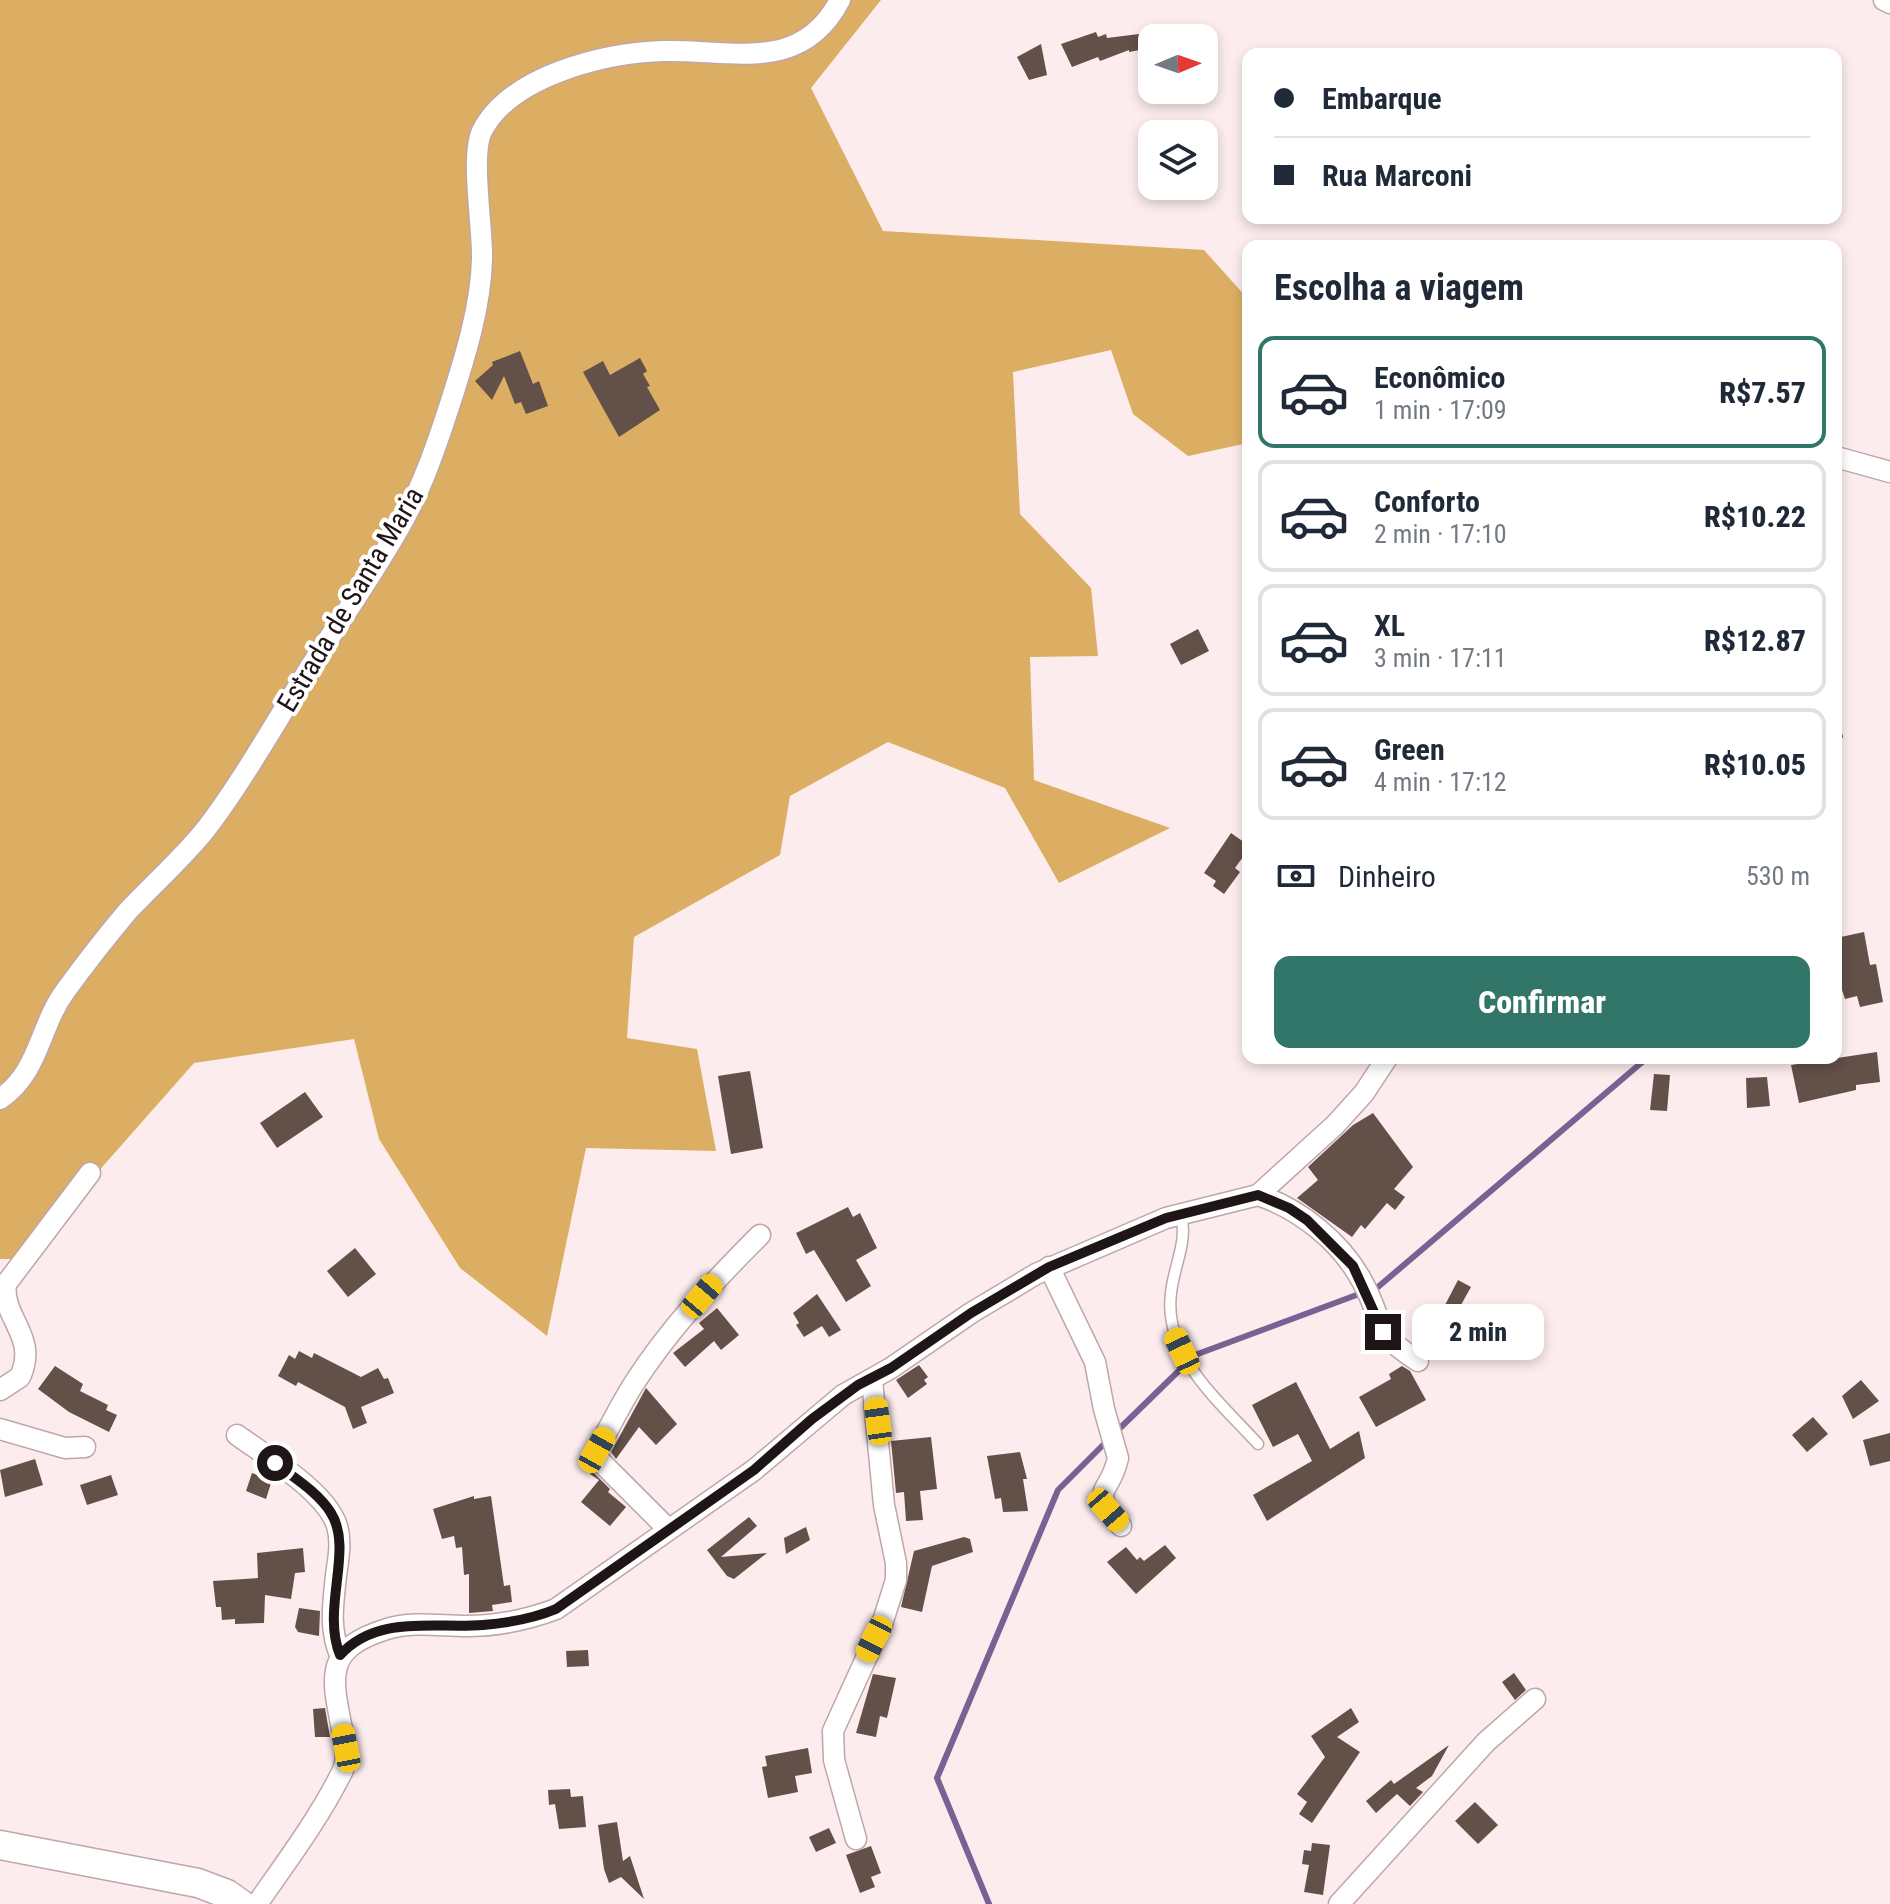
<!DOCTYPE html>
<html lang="pt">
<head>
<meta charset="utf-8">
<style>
	body { margin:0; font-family:"Roboto Condensed",sans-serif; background:#f2f2f3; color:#1f2937; height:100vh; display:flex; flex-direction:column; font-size:30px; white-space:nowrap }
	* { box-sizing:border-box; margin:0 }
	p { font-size:26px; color:#747a83 }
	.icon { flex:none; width:44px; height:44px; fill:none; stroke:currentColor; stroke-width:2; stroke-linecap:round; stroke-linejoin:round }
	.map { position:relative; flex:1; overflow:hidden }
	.sheet { position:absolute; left:1242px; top:240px; width:600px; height:824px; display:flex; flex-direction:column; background:#fff; border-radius:16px; box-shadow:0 4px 12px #0003 }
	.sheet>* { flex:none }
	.banner { position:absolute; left:1242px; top:48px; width:600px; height:176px; border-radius:16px; box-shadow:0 4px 12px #0003; display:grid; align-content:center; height:176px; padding:0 32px; background:#fff }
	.needle { width:52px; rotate:88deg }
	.fabs { position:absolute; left:1138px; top:24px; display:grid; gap:16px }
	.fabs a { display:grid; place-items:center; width:80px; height:80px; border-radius:16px; background:#fff; box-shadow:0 4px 12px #0003; font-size:40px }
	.end { position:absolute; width:36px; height:36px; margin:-18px; border:10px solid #1e1516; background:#fff; box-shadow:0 0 0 4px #fff }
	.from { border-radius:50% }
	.bubble { position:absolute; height:56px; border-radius:16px; background:#fff; box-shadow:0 4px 12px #0003; font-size:26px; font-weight:800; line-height:56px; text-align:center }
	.car { position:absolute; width:24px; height:48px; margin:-24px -12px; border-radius:10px; box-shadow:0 0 6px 2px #0007; background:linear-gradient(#f5c518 24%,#345 0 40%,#f5c518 0 76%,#345 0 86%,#f5c518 0) }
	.banner b { display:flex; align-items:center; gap:28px; height:76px; font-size:30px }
	.banner b+b { border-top:2px solid #e0e1e3 }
	.banner i { width:20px; height:20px; background:#1f2937 }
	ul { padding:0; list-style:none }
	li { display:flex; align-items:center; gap:24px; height:112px; margin:0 16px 12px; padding:0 16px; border:4px solid #e0e1e3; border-radius:16px }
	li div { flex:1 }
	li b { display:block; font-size:30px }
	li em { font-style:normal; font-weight:800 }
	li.active { border-color:#32766a }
	li>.icon { width:72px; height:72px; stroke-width:1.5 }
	h2 { padding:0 32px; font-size:36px; line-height:96px }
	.pay { display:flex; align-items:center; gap:20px; height:88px; padding:0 32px; font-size:30px }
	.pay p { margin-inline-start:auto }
	.action { display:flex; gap:16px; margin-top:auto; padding:16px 32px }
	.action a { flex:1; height:92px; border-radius:16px; background:#32766a; color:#fff; font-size:32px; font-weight:800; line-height:92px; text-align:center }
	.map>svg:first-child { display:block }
	.forest { fill:#dcae63 }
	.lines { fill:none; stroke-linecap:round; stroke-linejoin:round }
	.stream { stroke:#786193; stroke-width:6 }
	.building { fill:#635048 }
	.lane-casing { stroke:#bfa6a9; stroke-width:13 }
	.street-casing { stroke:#bfa6a9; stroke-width:23 }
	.secondary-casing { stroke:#bfa6a9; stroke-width:31 }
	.lane { stroke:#fff; stroke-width:10 }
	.street { stroke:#fff; stroke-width:20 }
	.secondary { stroke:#fff; stroke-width:28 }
	.route { stroke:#1e1516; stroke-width:10 }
	.labels { text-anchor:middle; stroke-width:8; stroke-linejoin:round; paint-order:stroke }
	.street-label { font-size:28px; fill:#1e1516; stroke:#fff }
</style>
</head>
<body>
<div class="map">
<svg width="1890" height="1904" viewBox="0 0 1890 1904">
	<rect width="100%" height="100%" fill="#fceced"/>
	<!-- forest -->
	<polygon class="forest" points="0,0 881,0 811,88 883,231 1204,250 1248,299 1248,443 1188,456 1133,414 1111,350 1013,372 1020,514 1091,588 1098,656 1030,657 1034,780 1170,828 1059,883 1005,788 888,742 790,796 780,855 634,937 627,1038 697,1049 716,1151 586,1148 547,1336 460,1268 379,1139 354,1039 194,1063 21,1259 0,1259"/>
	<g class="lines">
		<!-- stream -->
		<g class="stream">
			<polyline points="1836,739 1840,736"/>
			<polyline points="1115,1433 1195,1355 1378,1287 1647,1058"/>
			<polyline points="989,1904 937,1778 1058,1490 1107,1441"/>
		</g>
	</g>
	<!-- building -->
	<g class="building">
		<polygon points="1163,31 1164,36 1152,38 1152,41 1144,44 1145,49 1129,52 1129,50 1100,61 1098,57 1072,67 1061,44 1096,32 1098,37 1106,34 1107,38"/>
		<polygon points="1041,44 1047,75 1029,80 1017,57"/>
		<polygon points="520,351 533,384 539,381 548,406 526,414 521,402 515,404 504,376 492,400 475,381 493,365 492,362"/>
		<polygon points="640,358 647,371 643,374 650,386 647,387 660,410 619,437 583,372 603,361 610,375"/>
		<polygon points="1198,629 1209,651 1181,665 1170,644"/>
		<polygon points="1231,833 1248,845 1248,850 1235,868 1240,872 1224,894 1213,886 1216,881 1204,873"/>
		<polygon points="1864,932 1870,965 1876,964 1883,1002 1860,1007 1857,996 1845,999 1842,990 1836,938"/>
		<polygon points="1877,1052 1880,1082 1856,1085 1856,1090 1799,1103 1791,1065"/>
		<polygon points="750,1071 763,1148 731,1154 718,1076"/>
		<polygon points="1654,1074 1670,1075 1667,1111 1650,1110"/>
		<polygon points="1767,1077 1770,1106 1747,1108 1746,1078"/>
		<polygon points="305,1092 323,1117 277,1148 260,1123"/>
		<polygon points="1373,1113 1413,1167 1394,1189 1405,1197 1395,1210 1387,1203 1365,1229 1361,1225 1352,1237 1297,1198 1318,1180 1308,1167 1353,1125"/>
		<polygon points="848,1207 853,1217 860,1213 877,1248 856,1260 871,1286 846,1302 814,1250 806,1254 796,1233"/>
		<polygon points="355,1248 376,1274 348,1297 327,1271"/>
		<polygon points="1458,1280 1471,1287 1457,1312 1445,1305"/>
		<polygon points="817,1294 841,1330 829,1337 822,1326 804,1337 796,1325 799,1323 793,1313"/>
		<polygon points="717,1308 739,1335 721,1350 714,1341 685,1367 673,1353 704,1329 699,1323"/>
		<polygon points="299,1351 312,1358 314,1353 361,1377 378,1368 384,1379 388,1378 394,1393 361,1407 367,1423 353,1429 345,1407 298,1382 296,1386 278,1376 289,1355 295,1359"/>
		<polygon points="919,1365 928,1377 924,1380 927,1384 908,1398 896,1380"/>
		<polygon points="55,1366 83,1384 80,1391 108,1405 106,1410 117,1415 109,1432 69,1412 38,1389"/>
		<polygon points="1402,1366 1410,1371 1426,1400 1376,1427 1359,1397 1391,1379 1389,1374"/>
		<polygon points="1861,1380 1879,1401 1853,1419 1842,1396"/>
		<polygon points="1296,1382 1330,1449 1359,1431 1365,1458 1267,1521 1253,1495 1312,1461 1298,1434 1273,1447 1252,1405"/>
		<polygon points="646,1388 677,1424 656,1445 639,1427 616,1459 611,1452"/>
		<polygon points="1813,1417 1828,1434 1807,1452 1792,1435"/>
		<polygon points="1890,1433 1890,1461 1870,1466 1863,1440"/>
		<polygon points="931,1437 937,1489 920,1491 923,1520 906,1521 904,1492 896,1493 891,1441"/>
		<polygon points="1020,1452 1027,1479 1023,1479 1028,1511 1003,1512 1001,1498 995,1499 987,1456"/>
		<polygon points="35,1459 43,1485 5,1497 0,1470"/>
		<polygon points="592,1471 610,1489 608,1492 626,1507 610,1526 581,1502 599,1480 590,1474"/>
		<polygon points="252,1473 272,1480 266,1499 246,1491"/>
		<polygon points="111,1475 118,1495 87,1505 80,1485"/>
		<polygon points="474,1496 474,1499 491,1496 504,1586 510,1585 512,1602 492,1605 493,1611 469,1613 469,1574 464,1575 462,1547 456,1548 454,1536 442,1539 433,1509"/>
		<polygon points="749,1517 757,1526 721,1557 767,1553 734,1579 727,1576 707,1550"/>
		<polygon points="806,1527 810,1540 786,1554 784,1538"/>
		<polygon points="964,1537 970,1539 973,1552 932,1566 922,1612 901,1607 914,1551"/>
		<polygon points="1165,1545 1176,1558 1136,1594 1107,1562 1126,1547 1137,1560 1140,1557 1144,1561"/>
		<polygon points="303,1548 305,1572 295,1573 291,1599 265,1595 264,1623 235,1624 235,1619 222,1620 221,1607 216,1607 213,1581 258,1578 257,1553"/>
		<polygon points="299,1608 320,1611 319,1636 298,1632 295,1627"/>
		<polygon points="588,1650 589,1666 567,1667 566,1651"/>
		<polygon points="1514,1673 1526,1690 1515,1700 1502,1682"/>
		<polygon points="873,1674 896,1678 887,1718 880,1716 876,1737 856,1733"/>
		<polygon points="325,1708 330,1737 315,1737 313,1709"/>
		<polygon points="1351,1708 1359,1722 1337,1737 1360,1752 1312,1823 1299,1814 1307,1802 1297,1794 1325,1757 1311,1736"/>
		<polygon points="1449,1745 1432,1776 1416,1788 1423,1792 1410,1806 1397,1794 1376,1813 1366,1801 1391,1780 1394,1784"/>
		<polygon points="808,1748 812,1773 795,1776 798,1792 768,1798 762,1767 767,1766 765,1756"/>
		<polygon points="570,1789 571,1797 583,1796 586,1827 559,1829 555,1804 549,1805 548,1790"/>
		<polygon points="1475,1802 1498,1825 1478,1844 1455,1821"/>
		<polygon points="617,1822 623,1861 630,1856 644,1899 621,1877 609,1883 604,1869 598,1825"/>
		<polygon points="829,1828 836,1843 816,1852 809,1837"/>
		<polygon points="1312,1843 1330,1845 1323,1895 1304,1892 1309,1865 1302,1864 1304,1850 1311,1851"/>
		<polygon points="871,1846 881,1873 871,1877 875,1887 860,1893 846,1855"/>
	</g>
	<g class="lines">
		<!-- lane casing -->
		<g class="lane-casing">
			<path id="lane" d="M 1181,1214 C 1188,1242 1174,1265 1171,1293 C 1163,1356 1220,1402 1258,1444"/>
		</g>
		<!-- street casing -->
		<g class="street-casing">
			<g id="street">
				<polyline points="1884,0 1890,3"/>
				<polyline points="1836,457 1890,472"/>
				<path d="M 0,1099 C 40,1072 39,1026 66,990 C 85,964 106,937 127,912 C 153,884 182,859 206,829 C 244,779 275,723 309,669 C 339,622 372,576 399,528 C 422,489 437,444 451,401 C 465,357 481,306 482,259 C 483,228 470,156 482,131 C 511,75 605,53 663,51 C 731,49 801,75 840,0"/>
				<path d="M 1258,1195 C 1300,1209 1341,1242 1362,1281 C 1385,1323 1372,1332 1418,1361"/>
				<path d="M 1049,1267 L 1095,1362 L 1104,1409 L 1118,1458 C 1110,1496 1087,1487 1121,1526"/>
				<path d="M 0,1390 L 20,1377 C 39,1336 1,1318 6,1284 L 90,1173"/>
				<polyline points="0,1429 65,1448 85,1447"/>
				<path d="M 237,1435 C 267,1457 326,1491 337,1526 C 342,1542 338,1560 336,1576 C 333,1604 329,1628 340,1655"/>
				<path d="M 667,1528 L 599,1460 L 597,1450 C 609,1428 620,1406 633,1385 C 668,1330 714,1281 760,1235"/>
				<polyline points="856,1839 834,1760 833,1731 883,1621 896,1580 896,1563 884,1505 872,1380"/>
				<path d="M 257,1904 C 287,1861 320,1817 343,1770 C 348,1758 346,1746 343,1734 C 332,1678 322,1649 387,1629 C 413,1621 440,1626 466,1626 C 497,1626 527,1620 556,1609 L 754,1470 L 843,1395 L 891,1368 L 971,1313 L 1036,1274 L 1166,1218 L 1258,1195 L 1335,1125 L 1364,1093 L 1387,1058"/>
				<polyline points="1339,1904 1486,1742 1535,1699"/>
			</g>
		</g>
		<!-- secondary casing -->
		<g class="secondary-casing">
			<polyline id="secondary" points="0,1845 198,1883 227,1894 241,1904"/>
		</g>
		<!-- lane -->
		<use href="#lane" class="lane"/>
		<!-- street -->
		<use href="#street" class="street"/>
		<!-- secondary -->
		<use href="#secondary" class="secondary"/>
	</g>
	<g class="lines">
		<!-- route -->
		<path class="route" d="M 275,1463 C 294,1478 318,1492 331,1513 C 354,1550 321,1608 340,1655 C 378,1614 434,1629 483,1625 C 508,1623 532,1619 556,1609 L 754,1470 L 812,1419 L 858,1385 L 891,1368 L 971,1313 L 1049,1267 L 1166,1218 L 1258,1195 L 1289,1208 L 1307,1220 L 1353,1266 L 1383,1332"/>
	</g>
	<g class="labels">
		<!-- street labels -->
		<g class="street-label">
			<text transform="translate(350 599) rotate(-59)" y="10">Estrada de Santa Maria</text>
		</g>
	</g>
</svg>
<div class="fabs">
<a><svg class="needle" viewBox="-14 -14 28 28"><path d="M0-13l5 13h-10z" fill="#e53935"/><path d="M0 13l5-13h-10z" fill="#747a83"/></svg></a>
<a><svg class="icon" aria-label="layers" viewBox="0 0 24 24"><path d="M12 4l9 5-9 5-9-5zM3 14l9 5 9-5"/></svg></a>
</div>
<i class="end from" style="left:275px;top:1463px"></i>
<i class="end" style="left:1383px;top:1332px"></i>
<div class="bubble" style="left:1412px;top:1304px;width:132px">2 min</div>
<i class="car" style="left:702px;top:1296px;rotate:40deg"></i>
<i class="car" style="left:1182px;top:1351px;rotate:335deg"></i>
<i class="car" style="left:878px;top:1421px;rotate:352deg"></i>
<i class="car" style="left:597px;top:1450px;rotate:29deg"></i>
<i class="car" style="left:1108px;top:1510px;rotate:139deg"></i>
<i class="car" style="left:874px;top:1639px;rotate:207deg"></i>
<i class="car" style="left:346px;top:1748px;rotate:349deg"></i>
<div class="banner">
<b><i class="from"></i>Embarque</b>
<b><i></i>Rua Marconi</b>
</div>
<section class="sheet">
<h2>Escolha a viagem</h2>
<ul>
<li class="active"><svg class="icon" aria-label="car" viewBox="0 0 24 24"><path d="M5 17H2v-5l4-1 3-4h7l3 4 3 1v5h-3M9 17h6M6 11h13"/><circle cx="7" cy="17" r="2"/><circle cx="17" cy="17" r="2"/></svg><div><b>Econômico</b><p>1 min · 17:09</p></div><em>R$7.57</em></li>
<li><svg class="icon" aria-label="car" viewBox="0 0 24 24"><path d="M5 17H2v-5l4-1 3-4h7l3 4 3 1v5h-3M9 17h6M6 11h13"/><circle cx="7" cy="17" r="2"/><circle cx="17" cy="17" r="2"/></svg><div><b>Conforto</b><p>2 min · 17:10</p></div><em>R$10.22</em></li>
<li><svg class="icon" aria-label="car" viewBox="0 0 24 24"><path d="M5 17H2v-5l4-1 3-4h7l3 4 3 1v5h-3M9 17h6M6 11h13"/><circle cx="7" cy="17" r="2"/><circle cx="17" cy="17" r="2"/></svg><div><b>XL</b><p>3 min · 17:11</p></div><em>R$12.87</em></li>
<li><svg class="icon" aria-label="car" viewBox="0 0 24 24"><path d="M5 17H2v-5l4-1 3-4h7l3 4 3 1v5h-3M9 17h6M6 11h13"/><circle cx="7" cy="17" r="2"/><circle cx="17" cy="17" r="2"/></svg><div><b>Green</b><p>4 min · 17:12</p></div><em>R$10.05</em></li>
</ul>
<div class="pay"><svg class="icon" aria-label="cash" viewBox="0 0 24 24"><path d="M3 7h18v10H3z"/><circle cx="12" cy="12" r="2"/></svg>Dinheiro<p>530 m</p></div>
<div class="action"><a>Confirmar</a></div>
</section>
</div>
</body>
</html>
